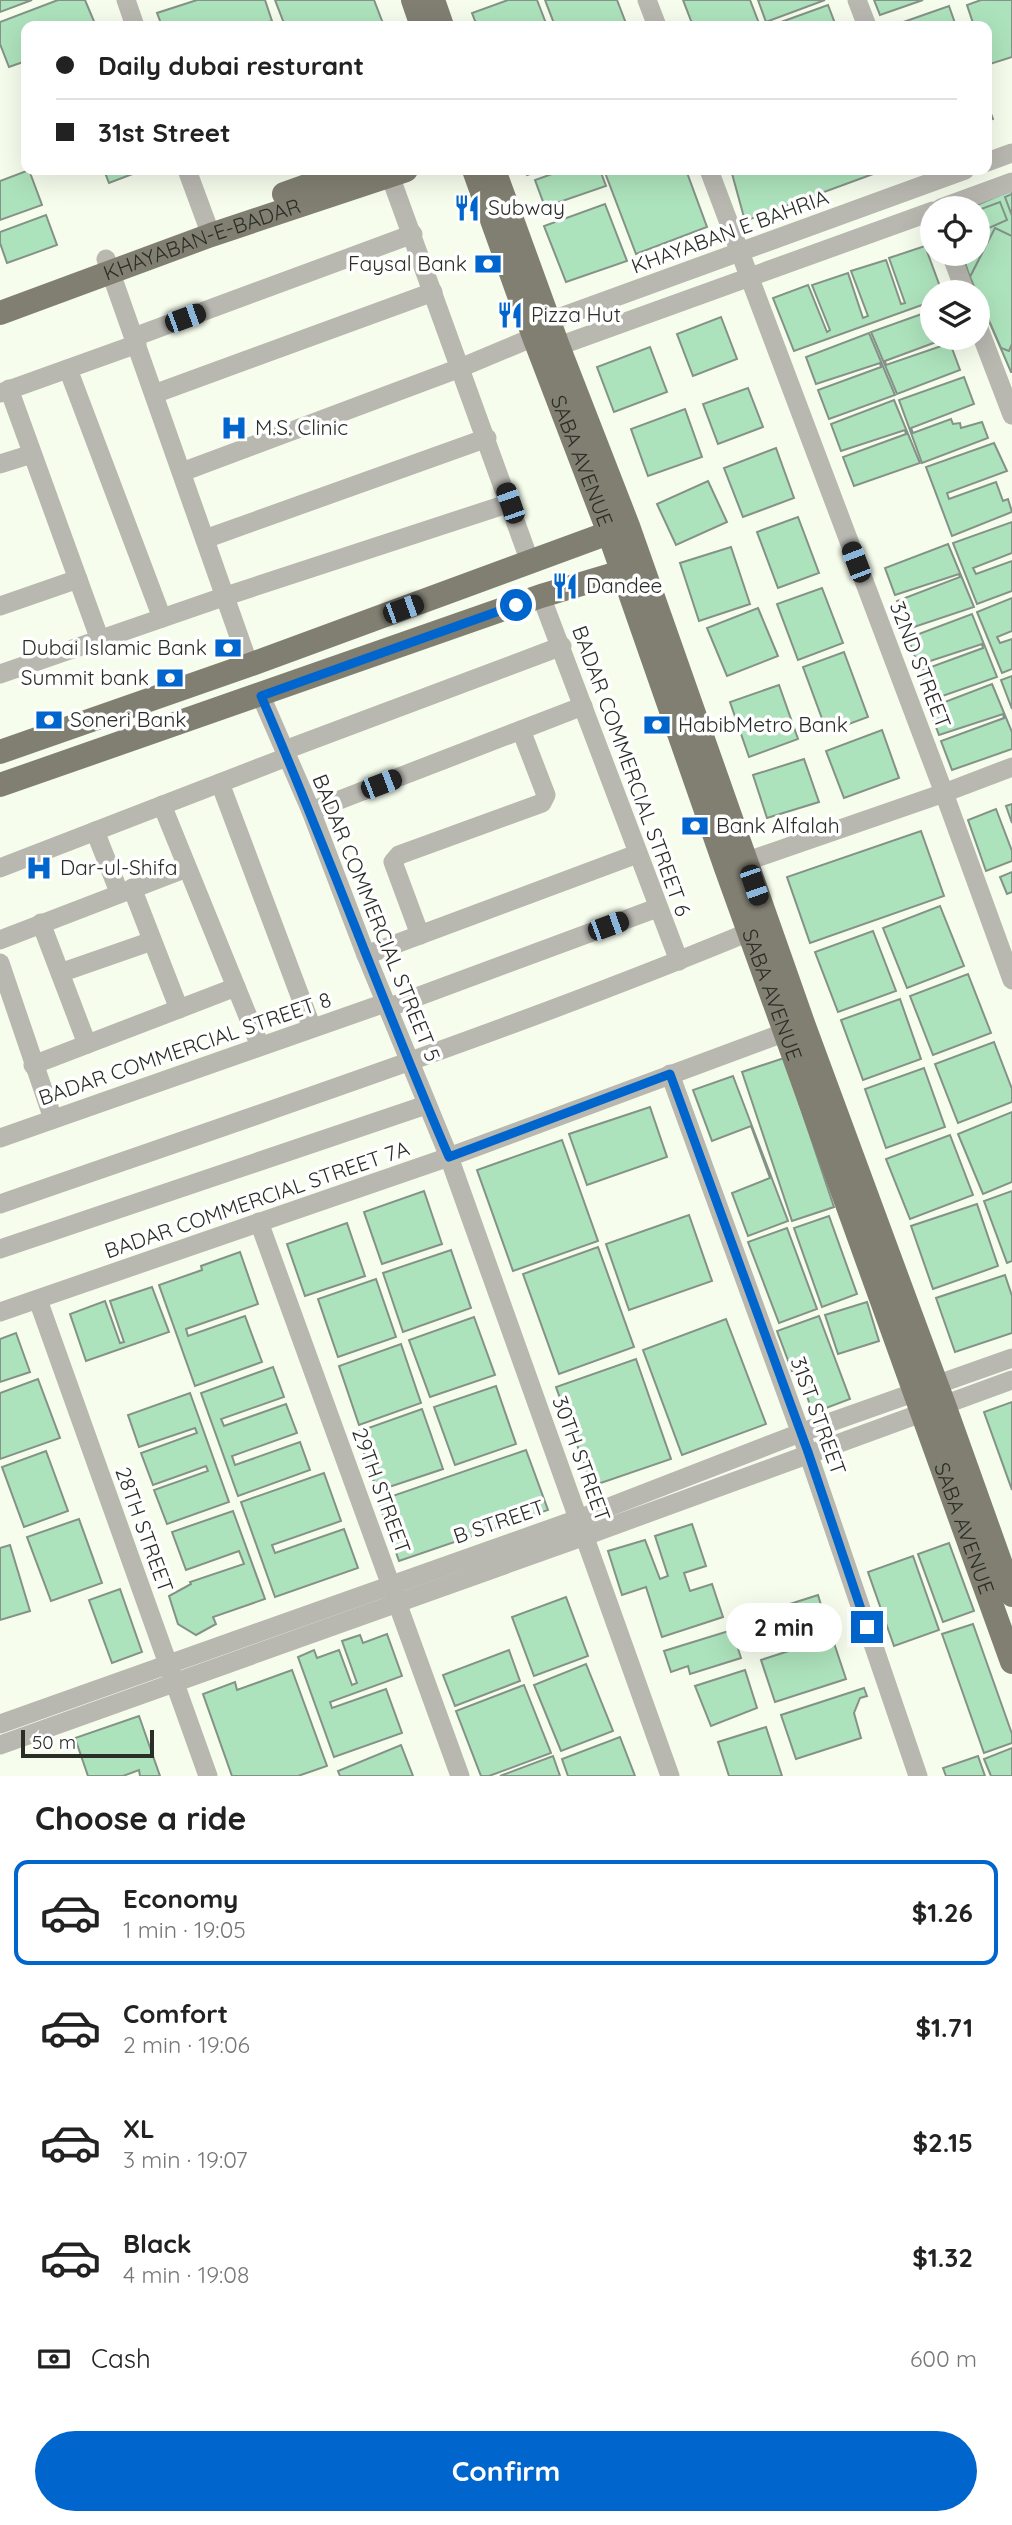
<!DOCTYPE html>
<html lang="en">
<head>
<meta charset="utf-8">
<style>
	body { margin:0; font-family:Quicksand,sans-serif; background:#f6f6f6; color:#222; height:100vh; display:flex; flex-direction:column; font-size:26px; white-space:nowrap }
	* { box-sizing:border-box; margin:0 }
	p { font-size:23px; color:#767676 }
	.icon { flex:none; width:38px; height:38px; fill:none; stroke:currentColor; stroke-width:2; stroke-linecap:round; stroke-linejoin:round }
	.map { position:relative; height:1776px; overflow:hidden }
	.drawer { display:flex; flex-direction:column; background:#fff; flex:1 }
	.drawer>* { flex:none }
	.hud { position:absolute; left:21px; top:21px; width:971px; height:154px; border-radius:14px; box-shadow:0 7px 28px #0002; display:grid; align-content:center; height:154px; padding:0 35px; background:#fff }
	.controls { position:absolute; left:920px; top:196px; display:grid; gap:14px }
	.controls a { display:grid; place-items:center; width:70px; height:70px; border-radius:50%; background:#fff; box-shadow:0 7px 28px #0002; font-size:35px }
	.scale { position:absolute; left:21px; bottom:18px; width:133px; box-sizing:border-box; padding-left:7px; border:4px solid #2b2e28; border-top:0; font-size:19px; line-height:24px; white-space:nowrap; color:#2b2e28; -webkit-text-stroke:5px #fff; paint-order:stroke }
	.end { position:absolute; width:32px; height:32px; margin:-16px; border:9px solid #0065cd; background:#fff; box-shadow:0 0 0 4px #fff }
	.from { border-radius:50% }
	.bubble { position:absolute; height:49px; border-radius:24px; background:#fff; box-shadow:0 7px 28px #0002; font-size:23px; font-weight:700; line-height:49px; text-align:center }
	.car { position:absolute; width:21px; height:42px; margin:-21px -10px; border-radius:9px; box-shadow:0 0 5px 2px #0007; background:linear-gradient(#222 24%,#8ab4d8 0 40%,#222 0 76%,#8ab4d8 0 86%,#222 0) }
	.hud b { display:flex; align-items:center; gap:24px; height:66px; font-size:26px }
	.hud b+b { border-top:2px solid #e0e0e0 }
	.hud i { width:18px; height:18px; background:#222 }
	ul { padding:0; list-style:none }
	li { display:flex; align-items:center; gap:21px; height:105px; margin:0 14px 10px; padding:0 21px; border:4px solid transparent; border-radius:14px }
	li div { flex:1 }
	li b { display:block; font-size:26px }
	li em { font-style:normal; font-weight:700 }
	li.selected { border-color:#0065cd }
	li>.icon { width:63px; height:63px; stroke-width:1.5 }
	h2 { padding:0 35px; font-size:32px; line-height:84px }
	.pay { display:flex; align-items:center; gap:18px; height:77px; padding:0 35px; font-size:26px }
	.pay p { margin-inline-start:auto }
	.button { display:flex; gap:14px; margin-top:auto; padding:14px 35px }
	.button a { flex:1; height:80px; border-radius:42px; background:#0065cd; color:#fff; font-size:28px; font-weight:700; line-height:80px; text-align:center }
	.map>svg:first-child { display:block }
	.building { fill:#ade3bc; stroke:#849287; stroke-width:2 }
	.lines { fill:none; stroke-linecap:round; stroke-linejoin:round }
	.minor { stroke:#b8b7b0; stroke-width:19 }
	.major { stroke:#817f72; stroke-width:24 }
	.route { stroke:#0065cd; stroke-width:9 }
	.labels { text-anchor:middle; stroke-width:7; stroke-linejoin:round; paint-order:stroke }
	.poi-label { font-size:21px; fill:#2b2e28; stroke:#fff; text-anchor:start }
	.street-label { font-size:21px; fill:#2b2e28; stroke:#fff }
</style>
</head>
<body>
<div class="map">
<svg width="1012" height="1776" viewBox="0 0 1012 1776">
	<rect width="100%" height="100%" fill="#f6fded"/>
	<!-- building -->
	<g class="building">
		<polygon points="0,0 32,0 0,12"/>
		<polygon points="58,0 85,0 96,26 26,26 26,61 9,67 0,44 0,22"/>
		<polygon points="197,0 265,0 272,21 256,26 162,26 157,13"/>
		<polygon points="275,0 374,0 384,26 285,26"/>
		<polygon points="508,0 537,0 547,26 477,26 472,13"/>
		<polygon points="545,0 617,0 627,26 555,26"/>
		<polygon points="683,0 750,0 760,26 693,26"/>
		<polygon points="758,0 825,0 766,22"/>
		<polygon points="874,0 923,0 880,15"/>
		<polygon points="981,0 1012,0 1012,57 987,65 987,26 974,26 967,5"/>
		<polygon points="828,5 836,26 770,26"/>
		<polygon points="949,6 956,26 892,26"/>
		<polygon points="987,103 993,119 987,121"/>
		<polygon points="29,170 42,205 0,220 0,181"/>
		<polygon points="104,170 143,170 109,183"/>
		<polygon points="524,170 543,170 527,175"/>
		<polygon points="563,170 600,170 606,186 545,207 535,180"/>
		<polygon points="604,170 686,170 707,227 636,254"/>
		<polygon points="731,170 884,170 745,221"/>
		<polygon points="1012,190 1012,372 1011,372 960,254 978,254 978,208 970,208"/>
		<polygon points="1012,194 1012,216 1005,197"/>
		<polygon points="1000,202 1007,220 989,228 981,209"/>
		<polygon points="605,204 627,261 566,282 544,226"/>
		<polygon points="978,214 989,240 970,277 962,254 978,254"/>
		<polygon points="46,215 57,245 7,263 0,243 0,232"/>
		<polygon points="995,228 1012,236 1012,344 1009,351 1001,348 970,277"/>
		<polygon points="925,246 942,292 933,292 933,301 794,351 773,298 808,285 827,332 830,330 812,285 848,273 863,318 868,316 851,271 886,260 901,304 905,303 889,258"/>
		<polygon points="933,310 933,338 947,338 885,361 886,365 950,343 960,370 897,394 871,332"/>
		<polygon points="721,317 737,359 693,376 677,334"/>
		<polygon points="869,333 895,395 829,419 818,390 881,367 880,363 816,384 806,357"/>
		<polygon points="650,347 667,392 614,412 597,367"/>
		<polygon points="964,377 974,404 911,428 913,433 951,419 953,424 960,423 961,428 982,422 988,438 922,463 899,400"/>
		<polygon points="748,388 763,427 718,444 703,404"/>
		<polygon points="894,400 920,463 854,486 843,457 906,434 905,430 841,451 831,424"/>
		<polygon points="685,409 702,457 648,476 631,429"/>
		<polygon points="994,443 1007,471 947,493 949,499 996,482 1003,501 1008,499 1012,512 952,536 926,467"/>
		<polygon points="776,448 794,498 743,517 724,468"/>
		<polygon points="708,481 727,522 676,545 657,504"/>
		<polygon points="798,517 819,573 778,588 757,532"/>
		<polygon points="1012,522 1012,553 973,568 976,574 1012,561 1012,591 977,604 953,543"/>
		<polygon points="948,544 974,607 908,629 897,601 960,577 959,574 895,595 885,568"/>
		<polygon points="731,547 750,604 699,621 680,563"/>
		<polygon points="822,588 843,643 798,660 777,604"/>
		<polygon points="1012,598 1012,631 997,637 1000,643 1012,639 1012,669 1002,673 977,612"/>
		<polygon points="758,608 778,656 727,676 707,628"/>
		<polygon points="972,614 997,677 931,700 920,671 983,648 982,644 918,665 908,638"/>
		<polygon points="844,652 868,717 827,732 803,667"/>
		<polygon points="1012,676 1012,709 1001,680"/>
		<polygon points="992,684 1012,732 1012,749 952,770 941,741 1004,718 1003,714 939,735 929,708"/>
		<polygon points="779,685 798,739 749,757 730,702"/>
		<polygon points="882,730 899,778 844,798 826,751"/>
		<polygon points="804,759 819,802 767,818 753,775"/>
		<polygon points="1012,804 1012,823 1006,806"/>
		<polygon points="996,809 1012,851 1012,861 986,871 968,820"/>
		<polygon points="921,831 944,896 810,943 787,877"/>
		<polygon points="1012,872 1012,892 1007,894 1000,877"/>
		<polygon points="940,906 964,966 907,988 883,928"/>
		<polygon points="873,931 896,991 838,1012 815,952"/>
		<polygon points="968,974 991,1033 933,1055 910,996"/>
		<polygon points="900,999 921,1059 863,1080 841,1020"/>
		<polygon points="994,1042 1012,1089 1012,1102 958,1123 935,1064"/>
		<polygon points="784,1058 834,1207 792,1221 742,1072"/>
		<polygon points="924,1068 945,1127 886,1148 865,1089"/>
		<polygon points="733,1076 788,1221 748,1236 732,1193 770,1178 751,1126 712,1141 693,1090"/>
		<polygon points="650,1107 667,1157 587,1185 569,1134"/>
		<polygon points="1012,1112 1012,1182 983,1194 958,1134"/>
		<polygon points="950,1135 973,1195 910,1219 886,1159"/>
		<polygon points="562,1140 598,1241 513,1271 477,1170"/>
		<polygon points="424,1191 442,1244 382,1264 364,1212"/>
		<polygon points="1012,1191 1012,1261 1007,1263 984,1201"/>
		<polygon points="977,1204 998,1266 933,1289 911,1226"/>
		<polygon points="689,1215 712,1281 629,1310 606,1244"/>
		<polygon points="829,1216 857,1294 822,1307 794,1228"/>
		<polygon points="347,1223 365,1276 305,1296 287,1244"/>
		<polygon points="787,1228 817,1309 779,1323 748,1242"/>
		<polygon points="598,1247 634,1347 559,1374 523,1274"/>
		<polygon points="451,1250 471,1308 403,1332 383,1273"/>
		<polygon points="240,1252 258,1304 186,1329 188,1336 245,1316 262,1362 195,1386 159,1285 202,1270 201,1266"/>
		<polygon points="1005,1275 1012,1296 1012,1333 955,1352 936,1298"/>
		<polygon points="376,1279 396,1337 338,1357 318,1299"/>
		<polygon points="152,1287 169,1332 86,1361 70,1314 105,1301 120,1343 124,1342 110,1301"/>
		<polygon points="867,1302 879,1341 838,1354 825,1315"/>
		<polygon points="819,1316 850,1399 813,1413 797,1369 792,1371 777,1331"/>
		<polygon points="474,1317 495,1375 430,1397 409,1340"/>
		<polygon points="726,1319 766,1424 682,1455 643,1350"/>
		<polygon points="16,1333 30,1372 0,1382 0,1339"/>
		<polygon points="401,1344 421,1403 359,1425 339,1366"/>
		<polygon points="636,1359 671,1459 592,1486 556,1387"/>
		<polygon points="273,1367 284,1397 221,1419 224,1426 286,1404 297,1433 232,1456 235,1465 300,1442 310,1470 238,1496 201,1393"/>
		<polygon points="38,1379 60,1438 0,1459 0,1393"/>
		<polygon points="496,1386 516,1444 455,1465 434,1407"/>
		<polygon points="190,1393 229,1502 167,1524 154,1490 208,1471 206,1466 153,1485 141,1453 197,1433 195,1428 139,1447 128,1415"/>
		<polygon points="1012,1402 1012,1490 984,1412"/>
		<polygon points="422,1409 443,1469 377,1491 357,1432"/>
		<polygon points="526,1450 548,1510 399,1561 378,1501"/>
		<polygon points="46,1451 68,1511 24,1527 2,1467"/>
		<polygon points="324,1473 341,1521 272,1545 275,1553 344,1529 358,1568 275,1597 241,1502"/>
		<polygon points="233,1511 265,1599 213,1617 216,1624 196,1635 178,1624 169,1596 191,1584 190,1582 244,1564 239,1551 186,1570 172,1532"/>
		<polygon points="79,1519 102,1583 51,1601 27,1537"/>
		<polygon points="692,1524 706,1566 684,1573 690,1591 712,1584 723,1617 662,1637 646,1587 622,1595 608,1551 645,1540 660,1579 668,1576 655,1536"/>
		<polygon points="949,1543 974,1611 943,1622 918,1554"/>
		<polygon points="10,1545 30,1611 0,1620 0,1548"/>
		<polygon points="913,1556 939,1630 894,1646 868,1572"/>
		<polygon points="120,1589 142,1652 112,1663 89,1600"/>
		<polygon points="818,1595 828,1628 754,1651 743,1619"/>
		<polygon points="566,1597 588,1656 534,1676 512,1617"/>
		<polygon points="973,1624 1012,1734 1012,1743 984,1753 942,1634"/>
		<polygon points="732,1630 741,1658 690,1674 688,1666 671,1672 664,1651"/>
		<polygon points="387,1634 402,1676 330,1702 332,1708 386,1689 402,1733 334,1757 298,1657 314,1650 317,1658 339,1650 352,1685 357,1683 342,1641 360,1635 363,1643"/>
		<polygon points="832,1637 846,1679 775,1702 761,1660"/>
		<polygon points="509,1650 520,1681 455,1706 443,1675"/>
		<polygon points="586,1664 613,1731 561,1751 534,1685"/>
		<polygon points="292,1670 327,1766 298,1776 232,1776 203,1694 235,1682 237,1690"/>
		<polygon points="745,1670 757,1708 711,1726 695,1686"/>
		<polygon points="524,1685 551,1753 489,1776 481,1776 456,1711"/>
		<polygon points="864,1688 867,1696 860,1698 854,1713 861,1738 796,1759 781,1715"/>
		<polygon points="139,1716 160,1776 140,1776 139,1770 123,1776 88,1776 75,1738"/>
		<polygon points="766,1727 782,1776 729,1776 718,1742"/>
		<polygon points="620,1737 635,1776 568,1776 562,1759"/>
		<polygon points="401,1745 413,1776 340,1776 338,1771"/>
		<polygon points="1012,1748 1012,1776 991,1776 984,1759"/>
		<polygon points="553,1756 560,1776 500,1776"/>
		<polygon points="978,1756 985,1776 946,1776 943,1768"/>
	</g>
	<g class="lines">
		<!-- minor -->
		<g class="minor">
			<polyline points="126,0 135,26"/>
			<polyline points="647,0 657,26"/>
			<polyline points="857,0 867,26"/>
			<polyline points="987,162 1012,153"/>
			<polyline points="187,170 211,235"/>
			<polyline points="388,170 530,562"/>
			<polyline points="709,170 944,793 1012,980"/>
			<polyline points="941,208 1012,182"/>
			<polyline points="951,254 965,292"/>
			<polyline points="106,259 249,665"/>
			<polyline points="536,326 965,170"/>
			<polyline points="978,326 1012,415"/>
			<polyline points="134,337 413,234"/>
			<polyline points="545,351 933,211"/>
			<polyline points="68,369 162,618"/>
			<polyline points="9,389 100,640"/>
			<polyline points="0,393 137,344"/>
			<polyline points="154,394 433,292"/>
			<polyline points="0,464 32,454"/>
			<polyline points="182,472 460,368 534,337"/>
			<polyline points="205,539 487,438"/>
			<polyline points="541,596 679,961"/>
			<polyline points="0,606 78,579"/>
			<polyline points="0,674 226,596 510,503"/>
			<polyline points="261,696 311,811 366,955 449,1157 670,1776"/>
			<polyline points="285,750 562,646"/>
			<polyline points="220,783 312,1028"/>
			<polyline points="162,805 260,1046"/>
			<polyline points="311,811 583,706"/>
			<polyline points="95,831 119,892"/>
			<polyline points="733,866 944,793 1012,767"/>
			<polyline points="0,868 287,757"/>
			<polyline points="132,888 179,1009"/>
			<polyline points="41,923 87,1044"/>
			<polyline points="420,935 393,862 399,855 542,803 546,795 521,730"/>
			<polyline points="0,940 187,868"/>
			<polyline points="366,955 637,854"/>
			<polyline points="0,963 53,1119"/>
			<polyline points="60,973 152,941"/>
			<polyline points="387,1008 657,908"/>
			<polyline points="33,1065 236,987"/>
			<polyline points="670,1074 808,1453 918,1776"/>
			<polyline points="0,1138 385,1003"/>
			<path d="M 0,1204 C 250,1117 504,1033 749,932"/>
			<polyline points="259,1222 460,1776"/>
			<polyline points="0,1249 426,1105"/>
			<polyline points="38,1300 208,1776"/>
			<polyline points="0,1312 449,1157 797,1028"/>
			<polyline points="0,1724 578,1519 800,1433 1012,1358"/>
			<polyline points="0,1745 585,1536 1012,1380"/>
		</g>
		<!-- major -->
		<g class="major">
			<polyline points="413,0 422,26"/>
			<polyline points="433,0 442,26"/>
			<path id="s1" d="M 474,170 L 534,337 L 609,533 L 726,868 L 1012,1662"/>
			<polyline points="494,170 558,346 628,526 804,1026 944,1405 1012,1595"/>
			<polyline points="284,194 351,170"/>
			<path id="s2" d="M 0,313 L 211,235 L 406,170"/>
			<polyline points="0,752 249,665 622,528"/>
			<polyline points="0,785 541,596 635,568"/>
		</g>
	</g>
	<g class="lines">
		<!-- route -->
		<path class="route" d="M 516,605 L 261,696 C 327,848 383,1005 449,1157 L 670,1074 L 808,1452 L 867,1627"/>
	</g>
	<!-- icons -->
	<defs>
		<g id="restaurant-bare" transform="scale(2.1)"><path d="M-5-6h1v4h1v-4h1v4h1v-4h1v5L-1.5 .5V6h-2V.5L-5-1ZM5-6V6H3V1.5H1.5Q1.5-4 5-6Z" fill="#0065cd" stroke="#fff" stroke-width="2.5" paint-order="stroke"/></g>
		<g id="bank-bare" transform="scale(2.1)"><path d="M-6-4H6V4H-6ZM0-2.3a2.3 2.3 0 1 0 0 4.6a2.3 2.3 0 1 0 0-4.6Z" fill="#0065cd" stroke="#fff" stroke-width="2.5" paint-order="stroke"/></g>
		<g id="hospital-bare" transform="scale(2.1)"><path d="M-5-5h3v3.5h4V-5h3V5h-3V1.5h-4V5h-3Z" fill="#0065cd" stroke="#fff" stroke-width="2.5" paint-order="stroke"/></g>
	</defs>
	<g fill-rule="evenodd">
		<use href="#restaurant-bare" x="467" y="208"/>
		<use href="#bank-bare" x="488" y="264"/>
		<use href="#restaurant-bare" x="510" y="315"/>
		<use href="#hospital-bare" x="234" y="428"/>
		<use href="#restaurant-bare" x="565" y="586"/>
		<use href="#bank-bare" x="228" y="648"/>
		<use href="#bank-bare" x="170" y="678"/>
		<use href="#bank-bare" x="49" y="720"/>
		<use href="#bank-bare" x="657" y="725"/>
		<use href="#bank-bare" x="695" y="826"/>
		<use href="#hospital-bare" x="39" y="868"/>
	</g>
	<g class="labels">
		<!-- poi labels -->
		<g class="poi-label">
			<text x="488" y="215">Subway</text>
			<text x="467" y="271" text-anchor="end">Faysal Bank</text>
			<text x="531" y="322">Pizza Hut</text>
			<text x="255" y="435">M.S. Clinic</text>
			<text x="586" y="593">Dandee</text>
			<text x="207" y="655" text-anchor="end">Dubai Islamic Bank</text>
			<text x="149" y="685" text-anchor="end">Summit bank</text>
			<text x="70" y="727">Soneri Bank</text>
			<text x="678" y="732">HabibMetro Bank</text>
			<text x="716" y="833">Bank Alfalah</text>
			<text x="60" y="875">Dar-ul-Shifa</text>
		</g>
		<!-- street labels -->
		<g class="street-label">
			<text transform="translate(730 232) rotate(-20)" y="7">KHAYABAN E BAHRIA</text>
			<text dy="7" stroke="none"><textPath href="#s2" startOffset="215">KHAYABAN-E-BADAR</textPath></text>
			<text dy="7" stroke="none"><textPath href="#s1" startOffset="310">SABA AVENUE</textPath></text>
			<text transform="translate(920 665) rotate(69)" y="7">32ND STREET</text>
			<text transform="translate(631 771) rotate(70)" y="7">BADAR COMMERCIAL STREET 6</text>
			<text transform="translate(376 918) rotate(68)" y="7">BADAR COMMERCIAL STREET 5</text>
			<text dy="7" stroke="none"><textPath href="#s1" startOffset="877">SABA AVENUE</textPath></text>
			<text transform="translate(185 1049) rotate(-19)" y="7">BADAR COMMERCIAL STREET 8</text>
			<text transform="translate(257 1200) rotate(-19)" y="7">BADAR COMMERCIAL STREET 7A</text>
			<text transform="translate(818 1416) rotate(70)" y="7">31ST STREET</text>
			<text transform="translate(581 1459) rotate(70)" y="7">30TH STREET</text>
			<text transform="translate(381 1491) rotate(70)" y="7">29TH STREET</text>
			<text transform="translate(499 1522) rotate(-19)" y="7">B STREET</text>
			<text dy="7" stroke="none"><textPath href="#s1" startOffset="1444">SABA AVENUE</textPath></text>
			<text transform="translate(144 1530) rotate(70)" y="7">28TH STREET</text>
		</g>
	</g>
</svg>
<div class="controls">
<a><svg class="icon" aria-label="locate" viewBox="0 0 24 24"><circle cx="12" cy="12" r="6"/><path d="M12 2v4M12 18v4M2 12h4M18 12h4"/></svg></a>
<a><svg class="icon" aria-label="layers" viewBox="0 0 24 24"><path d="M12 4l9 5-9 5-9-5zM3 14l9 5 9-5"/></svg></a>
</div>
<div class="scale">50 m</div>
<i class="end from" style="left:516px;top:605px"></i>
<i class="end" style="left:867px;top:1627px"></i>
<div class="bubble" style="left:726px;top:1603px;width:116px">2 min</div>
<i class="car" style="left:185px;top:318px;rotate:70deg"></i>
<i class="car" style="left:510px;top:503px;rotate:341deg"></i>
<i class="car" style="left:856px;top:562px;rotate:339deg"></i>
<i class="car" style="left:403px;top:609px;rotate:70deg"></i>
<i class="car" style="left:381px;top:784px;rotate:69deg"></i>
<i class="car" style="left:754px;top:885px;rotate:161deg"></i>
<i class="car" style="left:608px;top:926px;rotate:70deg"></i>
<div class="hud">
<b><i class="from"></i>Daily dubai resturant</b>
<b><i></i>31st Street</b>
</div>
</div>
<section class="drawer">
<h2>Choose a ride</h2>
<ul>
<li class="selected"><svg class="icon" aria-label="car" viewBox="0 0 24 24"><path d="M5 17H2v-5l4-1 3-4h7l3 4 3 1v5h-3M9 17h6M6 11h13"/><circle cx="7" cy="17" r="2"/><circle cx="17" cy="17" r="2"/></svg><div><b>Economy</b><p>1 min · 19:05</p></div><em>$1.26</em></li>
<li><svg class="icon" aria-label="car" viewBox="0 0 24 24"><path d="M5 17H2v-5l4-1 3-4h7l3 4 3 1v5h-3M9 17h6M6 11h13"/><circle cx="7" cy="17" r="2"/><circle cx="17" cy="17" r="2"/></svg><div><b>Comfort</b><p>2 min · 19:06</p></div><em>$1.71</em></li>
<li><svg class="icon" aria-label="car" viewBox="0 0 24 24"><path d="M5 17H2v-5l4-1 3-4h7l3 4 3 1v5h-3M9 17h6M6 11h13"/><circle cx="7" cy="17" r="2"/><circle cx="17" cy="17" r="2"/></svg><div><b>XL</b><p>3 min · 19:07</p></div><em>$2.15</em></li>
<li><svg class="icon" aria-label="car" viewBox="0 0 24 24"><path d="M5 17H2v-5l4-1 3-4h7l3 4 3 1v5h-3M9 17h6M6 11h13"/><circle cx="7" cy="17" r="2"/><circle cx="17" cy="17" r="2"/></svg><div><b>Black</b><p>4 min · 19:08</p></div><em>$1.32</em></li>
</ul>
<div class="pay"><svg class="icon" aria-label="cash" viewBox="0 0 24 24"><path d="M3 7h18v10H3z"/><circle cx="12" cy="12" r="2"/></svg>Cash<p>600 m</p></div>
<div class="button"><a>Confirm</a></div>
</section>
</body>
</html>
